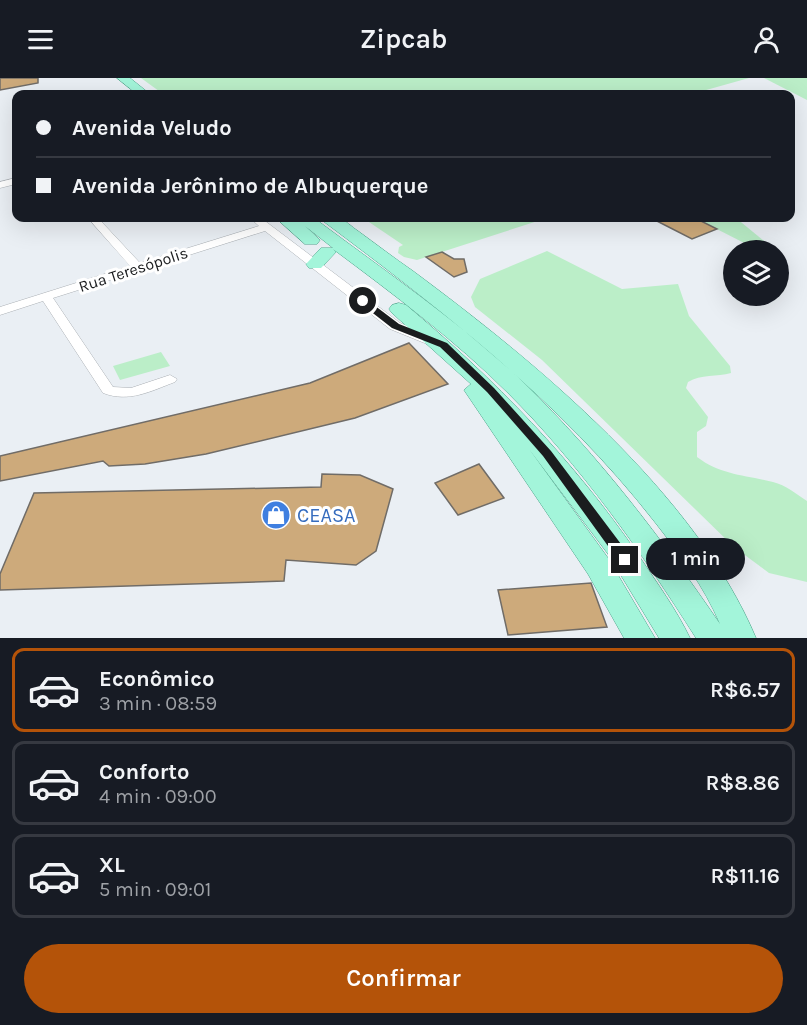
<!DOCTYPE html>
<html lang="pt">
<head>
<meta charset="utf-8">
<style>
	body { margin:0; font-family:Karla,sans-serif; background:#242831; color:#f1f3f6; height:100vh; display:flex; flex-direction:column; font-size:22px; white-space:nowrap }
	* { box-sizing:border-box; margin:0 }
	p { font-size:20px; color:#9ea1a6 }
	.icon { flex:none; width:33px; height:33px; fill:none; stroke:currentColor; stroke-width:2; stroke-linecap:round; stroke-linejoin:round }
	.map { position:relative; height:560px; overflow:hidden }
	.panel { display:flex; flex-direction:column; background:#171b24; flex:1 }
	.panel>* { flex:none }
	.hud { position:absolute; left:12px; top:12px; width:783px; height:132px; border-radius:12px; box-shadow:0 6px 24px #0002; display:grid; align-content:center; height:132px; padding:0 24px; background:#171b24 }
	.tools { position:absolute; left:723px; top:162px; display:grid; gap:12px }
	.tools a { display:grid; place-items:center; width:66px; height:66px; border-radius:50%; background:#171b24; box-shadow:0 6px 24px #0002; font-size:30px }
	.end { position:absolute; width:27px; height:27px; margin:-14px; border:8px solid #1a1c1e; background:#fff; box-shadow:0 0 0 3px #fff }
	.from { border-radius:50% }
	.bubble { position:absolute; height:42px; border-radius:21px; background:#171b24; box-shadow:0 6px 24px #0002; font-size:20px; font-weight:600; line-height:42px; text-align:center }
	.hud b { display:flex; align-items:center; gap:21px; height:57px; font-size:22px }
	.hud b+b { border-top:2px solid #363941 }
	.hud i { width:15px; height:15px; background:#f1f3f6 }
	ul { padding:10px 0 0; list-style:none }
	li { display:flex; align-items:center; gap:18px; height:84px; margin:0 12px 9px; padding:0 12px; border:3px solid #363941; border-radius:12px }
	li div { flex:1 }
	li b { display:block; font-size:22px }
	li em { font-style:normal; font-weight:600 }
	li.on { border-color:#b45309 }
	li>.icon { width:54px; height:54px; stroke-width:1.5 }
	.cta { display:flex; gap:12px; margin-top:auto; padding:12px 24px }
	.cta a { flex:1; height:69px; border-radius:36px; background:#b45309; color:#fff; font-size:24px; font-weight:600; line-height:69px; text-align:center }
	header { display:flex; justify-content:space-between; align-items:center; height:78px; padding:0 24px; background:#171b24; font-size:27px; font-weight:600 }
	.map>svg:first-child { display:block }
	.green { fill:#bbeec8 }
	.building { fill:#cdaa7b; stroke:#706c67; stroke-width:1.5 }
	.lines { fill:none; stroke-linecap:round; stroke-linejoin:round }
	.minor-casing { stroke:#abb0b5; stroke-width:1 }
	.primary-casing { stroke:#4ba489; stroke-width:1 }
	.minor { fill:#fff; fill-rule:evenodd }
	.primary { fill:#a3f5da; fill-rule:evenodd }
	.route { fill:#1a1c1e }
	.labels { text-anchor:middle; stroke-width:6; stroke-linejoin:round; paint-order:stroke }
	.street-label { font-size:16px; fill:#1a1c1e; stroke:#fff }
	.near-shop-label { font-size:20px; fill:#366cbe; stroke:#fff; text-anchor:start }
</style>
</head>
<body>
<header><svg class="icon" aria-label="menu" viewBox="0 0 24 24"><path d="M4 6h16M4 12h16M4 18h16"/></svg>Zipcab<svg class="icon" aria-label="person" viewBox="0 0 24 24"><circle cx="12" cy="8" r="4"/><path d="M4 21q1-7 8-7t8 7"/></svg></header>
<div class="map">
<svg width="807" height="560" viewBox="0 0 807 560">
	<rect width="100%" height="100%" fill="#eaeff4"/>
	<!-- green -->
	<g class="green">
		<polygon points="141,0 749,0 692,16 163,16"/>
		<polygon points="764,0 807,0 807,22"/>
		<polygon points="363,140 547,140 417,182 404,179 398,175 399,169 403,167"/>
		<polygon points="695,140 736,140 775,172 758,172"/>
		<path d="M 547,173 L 622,211 L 678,206 L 689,238 L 730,288 L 731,295 C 717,299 701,296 688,304 L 686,310 L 708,339 L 706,348 L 697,354 L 697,379 C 721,397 745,397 773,404 C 786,407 796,416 807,423 L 807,504 L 769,495 L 734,469 L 542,282 L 475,229 L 471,219 L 480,201 Z"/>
		<polygon points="161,274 170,288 120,302 113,288"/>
	</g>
	<!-- building -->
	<g class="building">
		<polygon points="0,0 38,0 38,5 0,12"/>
		<polygon points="651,140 695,140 717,151 692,161"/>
		<polygon points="442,174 454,181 464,181 467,194 454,199 426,179"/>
		<polygon points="409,265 448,306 355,340 206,376 145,386 109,388 103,383 0,403 0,378 310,305"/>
		<polygon points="479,386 504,420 458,437 435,405"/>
		<polygon points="322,396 360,397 393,411 376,473 356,487 286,482 284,503 0,512 0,496 34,415 321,409"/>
		<polygon points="591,505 607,549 508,557 498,512"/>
	</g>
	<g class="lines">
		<!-- minor casing -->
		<g class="minor-casing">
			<g id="minor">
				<polygon points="16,100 16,106 0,110 0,104"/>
				<path d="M 88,140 L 98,140 L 140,185 L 259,148 L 250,140 L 261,140 L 400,245 L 437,260 L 439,263 L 437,266 L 427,266 L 390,251 L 265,153 L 53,220 L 113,309 L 131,310 L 170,297 L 177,301 L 175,304 C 151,313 129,325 103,315 L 43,223 L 0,237 L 0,229 L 130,188 Z"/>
			</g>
		</g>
		<!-- primary casing -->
		<g class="primary-casing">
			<g id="primary">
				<polygon points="117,0 130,0 150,16 137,16"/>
				<path d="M 276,140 L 293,140 L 298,143 L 296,140 L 314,140 C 385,193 460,244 525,306 C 599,378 662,461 720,546 C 704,508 679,475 654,443 C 561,324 443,233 323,143 L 321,140 C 326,140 334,138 339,140 C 345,142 352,149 358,153 C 376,166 394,180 413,193 C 537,285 695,415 756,560 L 696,560 C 641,473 581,388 508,315 C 455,262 393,216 333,171 L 336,174 L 321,190 L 309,190 L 306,186 L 321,170 L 333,170 L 305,148 L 320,162 L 317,166 L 305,166 Z"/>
				<path d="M 399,225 L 406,227 C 495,301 574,383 639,478 C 657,505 676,531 690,560 L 659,560 L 608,476 L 529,371 L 608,480 L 655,560 L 624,560 L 588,496 L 464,312 L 471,306 L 392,235 L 389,231 L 392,227 Z"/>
			</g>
		</g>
		<!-- minor -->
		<use href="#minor" class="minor"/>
		<!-- primary -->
		<use href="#primary" class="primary"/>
	</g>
	<!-- route -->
	<polygon class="route" points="360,221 366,221 399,246 447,265 494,310 551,373 630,478 630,486 621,486 543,378 487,314 440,269 392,250 360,225"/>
	<!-- icons -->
	<defs>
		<g id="shop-disc" transform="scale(1.5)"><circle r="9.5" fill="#3f7fe0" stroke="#fff"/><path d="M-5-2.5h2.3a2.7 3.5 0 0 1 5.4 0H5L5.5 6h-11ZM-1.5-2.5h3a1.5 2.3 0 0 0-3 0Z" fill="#fff"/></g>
	</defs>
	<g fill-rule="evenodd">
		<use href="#shop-disc" x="276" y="437"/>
	</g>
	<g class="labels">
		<!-- street labels -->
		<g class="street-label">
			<text transform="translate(133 191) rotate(-18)" y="6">Rua Teresópolis</text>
		</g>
		<!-- near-shop labels -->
		<g class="near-shop-label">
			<text x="297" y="444">CEASA</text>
		</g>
	</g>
</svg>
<div class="tools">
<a><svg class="icon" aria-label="layers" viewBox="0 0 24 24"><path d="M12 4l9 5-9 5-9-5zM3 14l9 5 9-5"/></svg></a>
</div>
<i class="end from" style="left:363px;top:223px"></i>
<i class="end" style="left:625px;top:482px"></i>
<div class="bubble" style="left:646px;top:460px;width:99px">1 min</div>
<div class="hud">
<b><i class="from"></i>Avenida Veludo</b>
<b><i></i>Avenida Jerônimo de Albuquerque</b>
</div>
</div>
<section class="panel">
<ul>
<li class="on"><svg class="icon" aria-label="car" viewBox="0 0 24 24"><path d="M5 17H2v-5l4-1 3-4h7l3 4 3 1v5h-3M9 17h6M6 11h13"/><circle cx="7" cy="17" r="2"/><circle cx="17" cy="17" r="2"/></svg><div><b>Econômico</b><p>3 min · 08:59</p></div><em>R$6.57</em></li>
<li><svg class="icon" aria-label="car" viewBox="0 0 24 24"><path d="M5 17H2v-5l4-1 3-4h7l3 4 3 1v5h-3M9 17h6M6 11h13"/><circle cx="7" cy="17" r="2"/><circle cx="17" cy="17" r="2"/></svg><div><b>Conforto</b><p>4 min · 09:00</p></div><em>R$8.86</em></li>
<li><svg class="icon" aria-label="car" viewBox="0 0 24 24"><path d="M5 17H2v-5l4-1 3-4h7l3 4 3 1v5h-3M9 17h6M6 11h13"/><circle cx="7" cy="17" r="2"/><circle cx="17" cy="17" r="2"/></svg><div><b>XL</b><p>5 min · 09:01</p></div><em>R$11.16</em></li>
</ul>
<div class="cta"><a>Confirmar</a></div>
</section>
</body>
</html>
